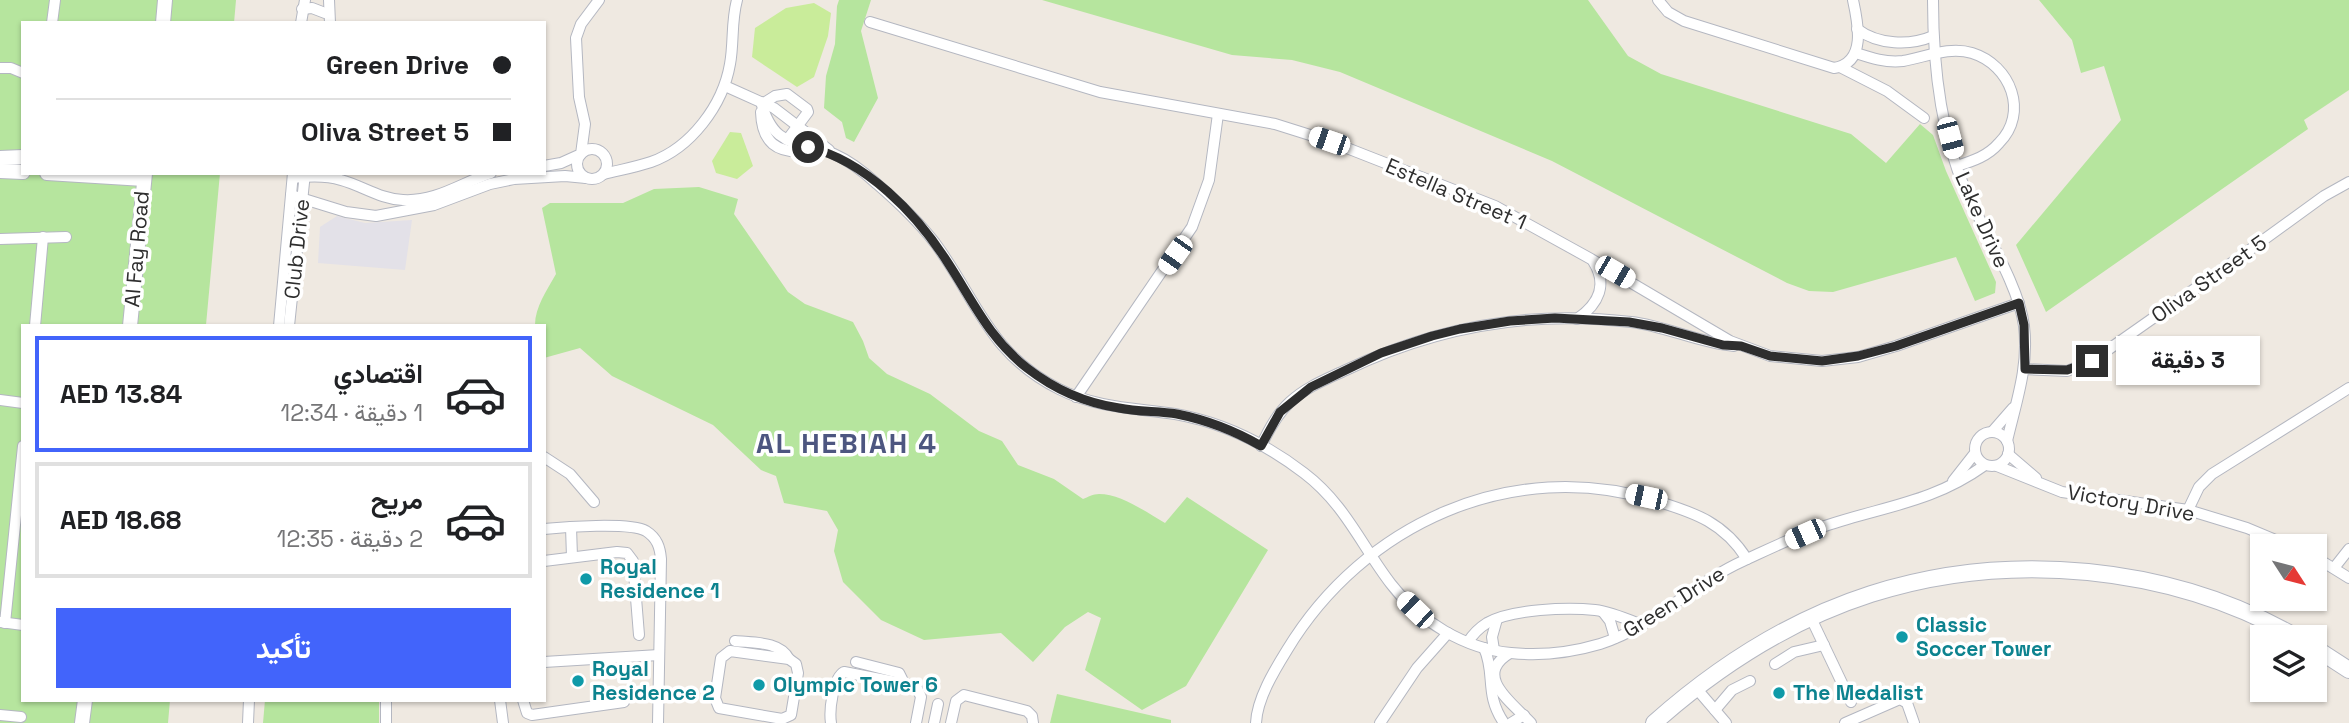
<!DOCTYPE html>
<html lang="ar">
<head>
<meta charset="utf-8">
<style>
	body { margin:0; font-family:"Space Grotesk",Vazirmatn,sans-serif; background:#f6f6f6; color:#202124; direction:rtl; height:100vh; display:flex; flex-direction:column; font-size:26px; white-space:nowrap }
	* { box-sizing:border-box; margin:0 }
	p { font-size:23px; color:#757577 }
	.icon { flex:none; width:38px; height:38px; fill:none; stroke:currentColor; stroke-width:2; stroke-linecap:round; stroke-linejoin:round }
	.map { position:relative; flex:1; overflow:hidden; direction:ltr }
	.panel { position:absolute; left:21px; top:324px; width:525px; height:378px; display:flex; flex-direction:column; background:#fff; border-radius:0px; box-shadow:0 2px 5px #0004; direction:rtl }
	.panel>* { flex:none }
	.top-card { position:absolute; left:21px; top:21px; width:525px; height:154px; border-radius:0px; box-shadow:0 2px 5px #0004; direction:rtl; display:grid; align-content:center; height:154px; padding:0 35px; background:#fff }
	.needle { width:46px; rotate:126deg }
	.fabs { position:absolute; left:2250px; top:534px; display:grid; gap:14px }
	.fabs a { display:grid; place-items:center; width:77px; height:77px; border-radius:0px; background:#fff; box-shadow:0 2px 5px #0004; font-size:35px }
	.end { position:absolute; width:32px; height:32px; margin:-16px; border:9px solid #2e2e2e; background:#fff; box-shadow:0 0 0 4px #fff }
	.from { border-radius:50% }
	.bubble { position:absolute; height:49px; border-radius:0px; background:#fff; box-shadow:0 2px 5px #0004; font-size:23px; font-weight:700; line-height:49px; text-align:center; direction:rtl }
	.car { position:absolute; width:21px; height:42px; margin:-21px -10px; border-radius:9px; box-shadow:0 0 5px 2px #0007; background:linear-gradient(#fff 24%,#345 0 40%,#fff 0 76%,#345 0 86%,#fff 0) }
	.top-card b { display:flex; align-items:center; gap:24px; height:66px; font-size:26px }
	.top-card b+b { border-top:2px solid #e0e0e0 }
	.top-card i { width:18px; height:18px; background:#202124 }
	ul { padding:12px 0 0; list-style:none }
	li { display:flex; align-items:center; gap:21px; height:116px; margin:0 14px 10px; padding:0 21px; border:4px solid #e0e0e0; border-radius:0px }
	li div { flex:1 }
	li b { display:block; font-size:26px }
	li em { font-style:normal; font-weight:700 }
	li.on { border-color:#4264fb }
	li>.icon { width:63px; height:63px; stroke-width:1.5 }
	.button { display:flex; gap:14px; margin-top:auto; padding:14px 35px }
	.button a { flex:1; height:80px; border-radius:0px; background:#4264fb; color:#fff; font-size:28px; font-weight:700; line-height:80px; text-align:center }
	.map>svg:first-child { display:block }
	.industrial { fill:#e3e1e8 }
	.green { fill:#b6e59e }
	.pitch { fill:#c9ec9a }
	.lines { fill:none; stroke-linecap:round; stroke-linejoin:round }
	.minor-casing { stroke:#b4b7c1; stroke-width:12 }
	.tertiary-casing { stroke:#b4b7c1; stroke-width:16 }
	.secondary-casing { stroke:#b4b7c1; stroke-width:18 }
	.minor { stroke:#fff; stroke-width:10 }
	.tertiary { stroke:#fff; stroke-width:14 }
	.secondary { stroke:#fff; stroke-width:16 }
	.route { stroke:#2e2e2e; stroke-width:9 }
	.culture-dot { fill:#0f9aa8; stroke:#fff; stroke-width:2.5 }
	.labels { text-anchor:middle; stroke-width:7; stroke-linejoin:round; paint-order:stroke }
	.street-label { font-size:21px; fill:#2e2e2e; stroke:#fff }
	.culture-label { font-size:21px; font-weight:bold; fill:#0d838f; stroke:#fff; text-anchor:start }
	.district-label { font-size:28px; font-weight:bold; letter-spacing:2px; fill:#4d5680; stroke:#fff }
</style>
</head>
<body>
<div class="map">
<svg width="2349" height="723" viewBox="0 0 2349 723">
	<rect width="100%" height="100%" fill="#efe9e1"/>
	<!-- industrial -->
	<polygon class="industrial" points="337,216 365,223 412,220 405,270 318,263 320,227"/>
	<!-- green -->
	<g class="green">
		<polygon points="0,0 236,0 234,23 23,23 23,173 220,173 206,325 23,326 23,700 170,700 168,723 0,723"/>
		<polygon points="839,0 871,0 861,31 878,98 854,142 846,138 842,122 824,108 826,76 835,44 837,6"/>
		<polygon points="1042,0 1588,0 1628,56 1661,74 1851,134 1886,163 1920,124 1933,135 1946,171 1996,282 1995,293 1975,301 1956,257 1833,292 1809,291 1787,283 1552,161 1340,72 1292,60 1232,55"/>
		<polygon points="2039,0 2349,0 2349,90 2304,120 2308,129 2046,312 2016,245 2121,120 2104,66 2081,73 2072,40"/>
		<path d="M 699,187 L 738,199 L 734,214 L 788,292 L 805,304 L 853,322 L 863,341 L 869,358 L 887,374 L 930,394 L 979,431 L 1002,441 L 1018,465 L 1054,479 L 1083,499 C 1088,497 1093,494 1099,494 C 1121,494 1146,512 1165,523 L 1187,497 L 1268,550 L 1186,686 L 1142,710 L 1085,670 L 1101,618 L 1088,612 L 1065,627 L 1033,662 L 1001,633 L 924,640 L 881,620 L 843,582 L 834,551 L 838,530 L 827,511 L 784,503 L 776,476 L 761,470 L 713,425 L 612,376 L 580,348 L 544,358 L 544,326 L 535,325 C 535,307 547,290 556,274 L 542,208 L 550,203 L 623,203 L 654,189 Z"/>
		<polygon points="1057,694 1171,720 1171,723 1050,723"/>
		<polygon points="265,700 379,700 379,723 263,723"/>
	</g>
	<!-- pitch -->
	<g class="pitch">
		<polygon points="814,3 831,13 828,36 814,77 797,87 752,57 755,28 786,8"/>
		<polygon points="730,132 741,133 753,166 737,179 716,173 712,161"/>
	</g>
	<g class="lines">
		<!-- minor casing -->
		<g class="minor-casing">
			<g id="minor">
				<polyline points="329,0 330,23"/>
				<path d="M 1658,0 L 1668,12 L 1684,21 L 1834,68 C 1867,63 1858,23 1853,0"/>
				<path d="M 1933,0 C 1933,62 1940,131 1965,189 C 1982,228 2019,285 2024,326 C 2029,367 2016,402 2007,441"/>
				<polyline points="302,9 312,8 325,13"/>
				<polyline points="870,22 1100,92 1275,124 1329,141 1495,206 1591,259 1730,341 1770,356 1822,361 1858,357 1896,346 2019,303"/>
				<polyline points="52,23 55,0"/>
				<polyline points="301,23 305,0"/>
				<path d="M 1857,29 C 1878,45 1910,46 1933,36"/>
				<path d="M 1856,53 C 1871,58 1886,63 1903,61 C 1926,57 1949,46 1972,53 C 2011,65 2029,113 1999,143 C 1988,156 1973,161 1957,166"/>
				<polyline points="1840,67 1887,91 1924,118"/>
				<polyline points="0,68 11,68 23,73"/>
				<polyline points="725,86 774,108 829,150"/>
				<path d="M 761,102 C 775,151 797,138 834,154 C 850,161 865,173 877,184 C 898,202 918,221 935,243 C 977,300 989,354 1059,389 C 1096,408 1135,408 1175,414 C 1222,422 1266,444 1304,473 C 1345,504 1361,545 1391,584 C 1419,621 1465,649 1511,653 C 1540,656 1573,652 1600,644 C 1654,627 1692,584 1743,561 C 1769,549 1797,535 1825,526 C 1884,506 1932,503 1985,465"/>
				<polyline points="764,103 775,96 787,94 807,109 808,112 787,140"/>
				<path d="M 761,112 C 762,142 776,154 807,151"/>
				<circle cx="592" cy="164" r="15"/>
				<polyline points="544,166 561,163 581,154 585,124 579,97 576,38 581,24 599,0"/>
				<path d="M 604,174 C 620,170 636,167 651,162 C 691,148 723,105 730,64 C 734,43 731,22 737,0"/>
				<path d="M 293,178 C 309,176 325,175 341,180 C 363,186 380,199 403,200 C 436,202 461,183 491,173"/>
				<polyline points="291,195 346,212 376,216 434,205 490,184 514,179 565,176 586,178"/>
				<polyline points="0,239 66,237"/>
				<path d="M 1577,319 C 1599,304 1608,284 1593,261"/>
				<polyline points="35,326 43,237"/>
				<polyline points="279,326 293,173"/>
				<polyline points="289,326 305,173"/>
				<polyline points="2024,369 2067,371 2092,361 2233,262 2324,196 2349,182"/>
				<polyline points="1076,397 1192,227 1209,180 1218,114"/>
				<polyline points="0,400 23,403"/>
				<polyline points="1992,432 2013,408"/>
				<circle cx="1992" cy="449" r="17"/>
				<path d="M 1261,446 C 1269,429 1277,414 1290,402 C 1306,387 1327,379 1346,370 C 1435,327 1532,310 1631,322 C 1666,326 1699,343 1734,346"/>
				<polyline points="2008,454 2036,478"/>
				<polyline points="544,457 570,474 594,502"/>
				<polyline points="1997,466 2062,492 2188,510 2247,528 2290,546"/>
				<polyline points="1953,481 1975,453"/>
				<polyline points="2188,510 2199,487 2212,474 2349,388"/>
				<polyline points="571,527 572,557"/>
				<path d="M 544,529 C 564,527 630,522 646,531 C 657,538 660,547 661,559 L 658,723"/>
				<polyline points="2315,557 2349,578"/>
				<polyline points="544,561 617,552 627,553 633,561 639,635"/>
				<polyline points="2334,568 2349,549"/>
				<polyline points="1603,612 1610,621 1615,638"/>
				<polyline points="1811,618 1851,702"/>
				<polyline points="0,622 23,625"/>
				<polyline points="5,623 23,446"/>
				<path d="M 735,641 C 753,643 780,641 789,659"/>
				<path d="M 1468,642 C 1473,634 1479,628 1487,623 C 1511,609 1568,607 1595,610 C 1611,612 1627,619 1642,625"/>
				<path d="M 1484,648 C 1496,674 1484,694 1504,723"/>
				<polyline points="1494,650 1492,637 1497,619"/>
				<polygon points="730,651 789,659 796,664 798,673 791,715 782,719 719,708 715,698 721,658"/>
				<path d="M 1510,653 C 1471,676 1515,705 1531,723"/>
				<polyline points="544,662 659,655"/>
				<polyline points="856,662 899,673 904,683"/>
				<polyline points="1775,664 1794,652 1824,645"/>
				<polyline points="1696,688 1726,723"/>
				<polyline points="386,700 386,723"/>
				<polyline points="500,700 503,723"/>
				<polyline points="523,700 527,713 532,715 624,702"/>
				<polyline points="1715,710 1732,690 1750,681"/>
				<polyline points="0,715 21,717"/>
				<polyline points="248,723 249,700"/>
				<path d="M 831,723 C 829,710 833,678 844,672 L 916,686 L 921,697 L 916,723"/>
				<polyline points="934,723 938,704"/>
				<polyline points="951,723 956,701 964,695 1027,711 1032,716 1033,723"/>
				<path d="M 1256,723 C 1257,699 1274,671 1287,650 C 1363,524 1512,456 1656,501 C 1696,513 1724,523 1747,559"/>
				<polyline points="1380,723 1417,668 1448,633"/>
				<polyline points="1511,723 1524,715"/>
				<polyline points="1845,723 1900,699 1907,703 1914,723"/>
			</g>
		</g>
		<!-- tertiary casing -->
		<g class="tertiary-casing">
			<g id="tertiary">
				<polyline points="163,23 165,0"/>
				<polyline points="0,158 23,157"/>
				<polyline points="0,171 23,172"/>
				<polyline points="47,173 144,179"/>
				<polyline points="130,326 145,173"/>
				<polyline points="82,723 85,700"/>
			</g>
		</g>
		<!-- secondary casing -->
		<g class="secondary-casing">
			<g id="secondary">
				<polyline points="2315,648 2349,670"/>
				<path d="M 1654,723 C 1717,667 1790,620 1871,594 C 2009,550 2170,565 2296,637"/>
			</g>
		</g>
		<!-- minor -->
		<use href="#minor" class="minor"/>
		<!-- tertiary -->
		<use href="#tertiary" class="tertiary"/>
		<!-- secondary -->
		<use href="#secondary" class="secondary"/>
	</g>
	<g class="lines">
		<!-- route -->
		<path class="route" d="M 808,147 C 866,161 917,214 948,263 C 974,303 989,338 1027,368 C 1054,389 1085,403 1119,408 C 1138,412 1158,411 1177,414 C 1207,420 1235,431 1261,446 L 1280,412 L 1311,387 L 1381,353 L 1432,336 L 1460,329 L 1510,321 L 1555,318 L 1629,322 L 1662,328 L 1723,345 L 1741,346 L 1770,356 L 1822,361 L 1858,356 L 1896,346 L 2019,303 L 2024,325 L 2025,369 L 2067,370 L 2092,361"/>
	</g>
	<!-- markers -->
	<g class="culture-dot">
		<circle cx="586" cy="579" r="7"/>
		<circle cx="1902" cy="637" r="7"/>
		<circle cx="578" cy="681" r="7"/>
		<circle cx="759" cy="685" r="7"/>
		<circle cx="1779" cy="693" r="7"/>
	</g>
	<g class="labels">
		<!-- street labels -->
		<g class="street-label">
			<text transform="translate(1456 194) rotate(23)" y="7">Estella Street 1</text>
			<text transform="translate(1982 220) rotate(66)" y="7">Lake Drive</text>
			<text transform="translate(137 249) rotate(-85)" y="7">Al Fay Road</text>
			<text transform="translate(297 249) rotate(-84)" y="7">Club Drive</text>
			<text transform="translate(2209 279) rotate(-35)" y="7">Oliva Street 5</text>
			<text transform="translate(2131 503) rotate(10)" y="7">Victory Drive</text>
			<text transform="translate(1674 602) rotate(-32)" y="7">Green Drive</text>
		</g>
		<!-- culture labels -->
		<g class="culture-label">
			<text x="600" y="574">Royal<tspan x="600" dy="24">Residence 1</tspan></text>
			<text x="1916" y="632">Classic<tspan x="1916" dy="24">Soccer Tower</tspan></text>
			<text x="592" y="676">Royal<tspan x="592" dy="24">Residence 2</tspan></text>
			<text x="773" y="692">Olympic Tower 6</text>
			<text x="1793" y="700">The Medalist</text>
		</g>
		<!-- district labels -->
		<g class="district-label">
			<text x="847" y="453">AL HEBIAH 4</text>
		</g>
	</g>
</svg>
<div class="fabs">
<a><svg class="needle" viewBox="-14 -14 28 28"><path d="M0-13l5 13h-10z" fill="#e53935"/><path d="M0 13l5-13h-10z" fill="#757577"/></svg></a>
<a><svg class="icon" aria-label="layers" viewBox="0 0 24 24"><path d="M12 4l9 5-9 5-9-5zM3 14l9 5 9-5"/></svg></a>
</div>
<i class="end from" style="left:808px;top:147px"></i>
<i class="end" style="left:2092px;top:361px"></i>
<div class="bubble" style="left:2116px;top:336px;width:144px">3 دقيقة</div>
<i class="car" style="left:1950px;top:138px;rotate:165deg"></i>
<i class="car" style="left:1329px;top:141px;rotate:289deg"></i>
<i class="car" style="left:1175px;top:255px;rotate:215deg"></i>
<i class="car" style="left:1615px;top:272px;rotate:120deg"></i>
<i class="car" style="left:1646px;top:497px;rotate:282deg"></i>
<i class="car" style="left:1805px;top:534px;rotate:246deg"></i>
<i class="car" style="left:1415px;top:610px;rotate:314deg"></i>
<div class="top-card">
<b><i class="from"></i>Green Drive</b>
<b><i></i>Oliva Street 5</b>
</div>
<section class="panel">
<ul>
<li class="on"><svg class="icon" aria-label="car" viewBox="0 0 24 24"><path d="M5 17H2v-5l4-1 3-4h7l3 4 3 1v5h-3M9 17h6M6 11h13"/><circle cx="7" cy="17" r="2"/><circle cx="17" cy="17" r="2"/></svg><div><b>اقتصادي</b><p>1 دقيقة · 12:34</p></div><em>AED 13.84</em></li>
<li><svg class="icon" aria-label="car" viewBox="0 0 24 24"><path d="M5 17H2v-5l4-1 3-4h7l3 4 3 1v5h-3M9 17h6M6 11h13"/><circle cx="7" cy="17" r="2"/><circle cx="17" cy="17" r="2"/></svg><div><b>مريح</b><p>2 دقيقة · 12:35</p></div><em>AED 18.68</em></li>
</ul>
<div class="button"><a>تأكيد</a></div>
</section>
</div>
</body>
</html>
